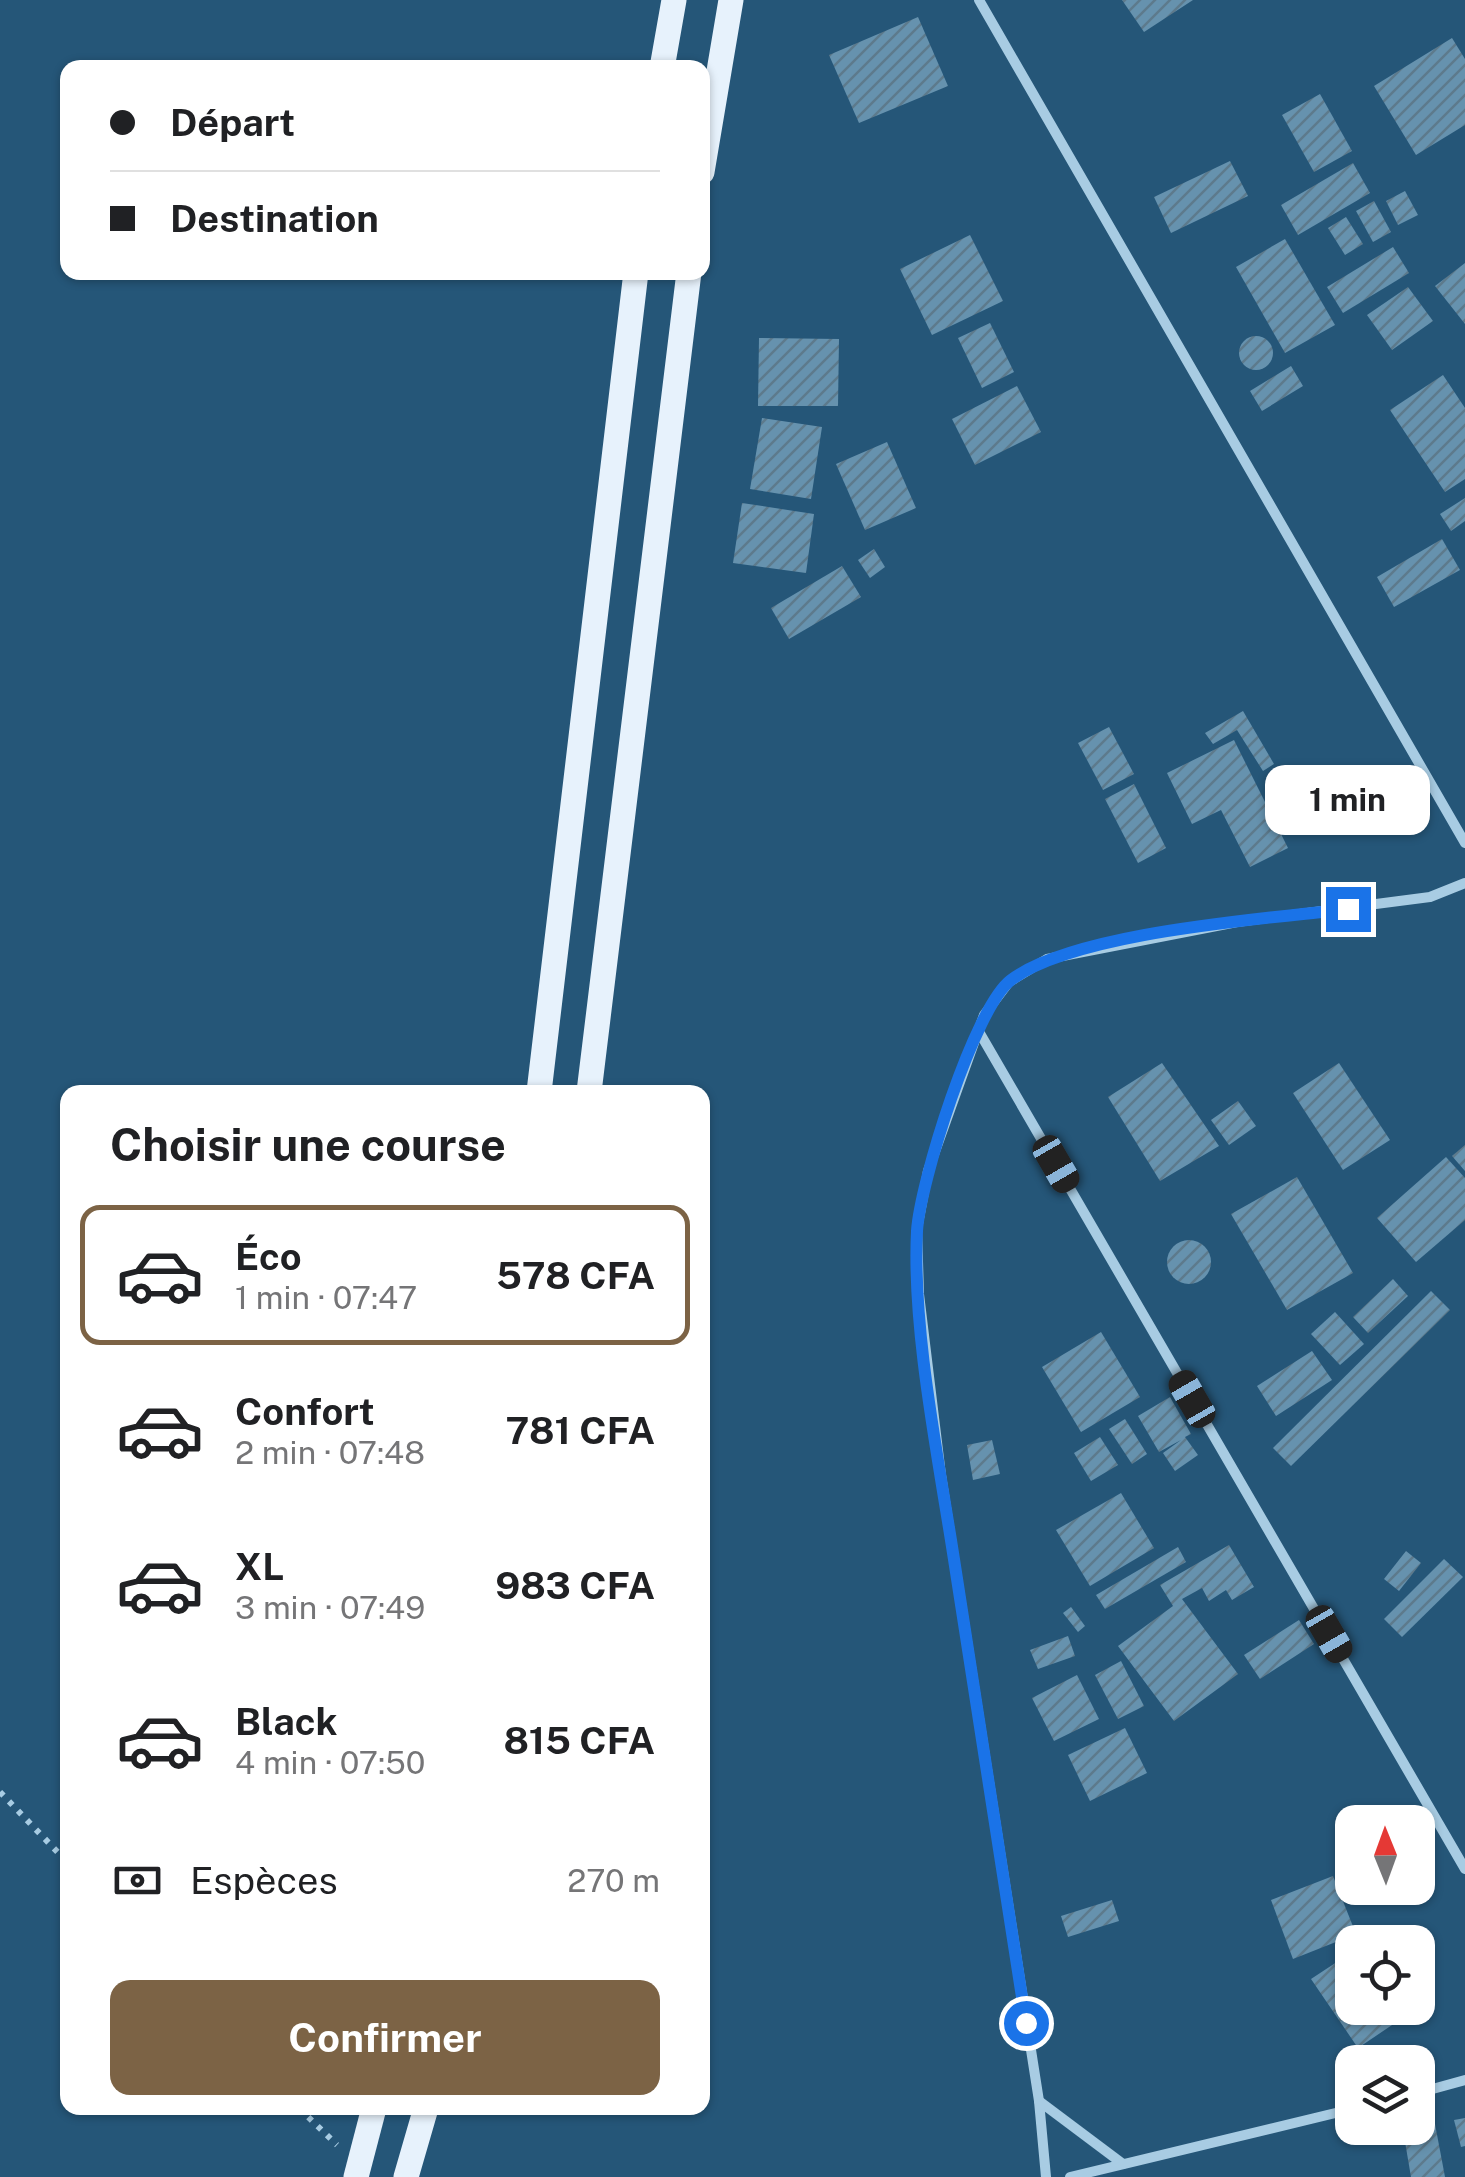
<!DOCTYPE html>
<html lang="fr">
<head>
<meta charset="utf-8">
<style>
	body { margin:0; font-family:"Public Sans",sans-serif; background:#f6f6f6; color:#202124; height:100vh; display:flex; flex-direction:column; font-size:38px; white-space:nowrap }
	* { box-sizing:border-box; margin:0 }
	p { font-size:32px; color:#757577 }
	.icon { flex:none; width:55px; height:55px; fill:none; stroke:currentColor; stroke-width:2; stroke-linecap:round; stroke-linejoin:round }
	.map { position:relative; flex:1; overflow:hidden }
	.side { position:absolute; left:60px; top:1085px; width:650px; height:1030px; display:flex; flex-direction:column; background:#fff; border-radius:20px; box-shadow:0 2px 8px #0004 }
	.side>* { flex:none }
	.guide { position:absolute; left:60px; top:60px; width:650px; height:220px; border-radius:20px; box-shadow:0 2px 8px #0004; display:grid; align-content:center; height:220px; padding:0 50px; background:#fff }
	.needle { width:65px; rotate:359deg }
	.controls { position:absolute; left:1335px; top:1805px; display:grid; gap:20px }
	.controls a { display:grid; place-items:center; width:100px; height:100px; border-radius:20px; background:#fff; box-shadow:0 2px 8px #0004; font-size:50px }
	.end { position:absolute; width:45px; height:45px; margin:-22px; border:12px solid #1a73e8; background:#fff; box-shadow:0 0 0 5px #fff }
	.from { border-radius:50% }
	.bubble { position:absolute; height:70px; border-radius:20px; background:#fff; box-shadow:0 2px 8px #0004; font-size:32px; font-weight:700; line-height:70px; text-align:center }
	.car { position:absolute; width:30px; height:60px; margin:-30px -15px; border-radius:12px; box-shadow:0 0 8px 2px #0007; background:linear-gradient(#222 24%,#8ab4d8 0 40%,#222 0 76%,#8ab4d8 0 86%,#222 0) }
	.guide b { display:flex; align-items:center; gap:35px; height:95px; font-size:38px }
	.guide b+b { border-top:2px solid #e0e0e0 }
	.guide i { width:25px; height:25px; background:#202124 }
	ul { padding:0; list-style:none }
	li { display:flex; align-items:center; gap:30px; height:140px; margin:0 20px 15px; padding:0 30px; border:5px solid transparent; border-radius:20px }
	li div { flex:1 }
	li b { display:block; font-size:38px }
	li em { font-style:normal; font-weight:700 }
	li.selected { border-color:#7c6345 }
	li>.icon { width:90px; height:90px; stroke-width:1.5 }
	h2 { padding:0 50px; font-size:45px; line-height:120px }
	.pay { display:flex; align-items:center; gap:25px; height:110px; padding:0 50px; font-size:38px }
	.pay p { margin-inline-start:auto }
	.cta { display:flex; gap:20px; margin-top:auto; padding:20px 50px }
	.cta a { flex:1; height:115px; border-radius:20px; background:#7c6345; color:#fff; font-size:40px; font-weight:700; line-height:115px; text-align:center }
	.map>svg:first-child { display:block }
	.building { fill:url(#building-hatch) }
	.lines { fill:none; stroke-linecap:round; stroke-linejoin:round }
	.path { stroke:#a8cce3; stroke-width:6; stroke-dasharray:5 8; stroke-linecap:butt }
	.minor { stroke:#a8cce3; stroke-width:10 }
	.primary { stroke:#e7f2fc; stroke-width:25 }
	.route { stroke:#1a73e8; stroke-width:12 }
</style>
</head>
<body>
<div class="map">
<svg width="1465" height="2177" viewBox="0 0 1465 2177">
	<defs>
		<pattern id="building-hatch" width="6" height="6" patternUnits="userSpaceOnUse" patternTransform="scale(2.5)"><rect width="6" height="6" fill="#6692ae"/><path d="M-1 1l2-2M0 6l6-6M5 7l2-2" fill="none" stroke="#5d7a8c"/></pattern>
	</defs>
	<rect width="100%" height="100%" fill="#255678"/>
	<!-- building -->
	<g class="building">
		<polygon points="1122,0 1193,0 1144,32"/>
		<polygon points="918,17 948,86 859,123 829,55"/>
		<polygon points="1452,38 1465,59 1465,125 1416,155 1374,86"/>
		<polygon points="1320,94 1352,151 1314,172 1282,115"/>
		<polygon points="1230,161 1248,196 1171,233 1154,197"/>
		<polygon points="1353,163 1370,193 1298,235 1281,205"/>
		<polygon points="1405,191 1418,215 1398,225 1386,201"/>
		<polygon points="1374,201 1391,232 1373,242 1356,211"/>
		<polygon points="1346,217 1363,244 1345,255 1328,228"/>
		<polygon points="970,235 1003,301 932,335 900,269"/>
		<polygon points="1285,239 1335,325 1285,353 1236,267"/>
		<polygon points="1393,247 1409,273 1343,313 1327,287"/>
		<polygon points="1465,263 1465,324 1435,286"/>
		<polygon points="1408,287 1433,321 1392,350 1367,315"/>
		<polygon points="990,323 1014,372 982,388 958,338"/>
		<circle cx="1256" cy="353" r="17"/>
		<polygon points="759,338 839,339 838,406 758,406"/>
		<polygon points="1291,366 1303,386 1262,411 1250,391"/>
		<polygon points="1443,375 1465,408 1465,479 1445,492 1390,410"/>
		<polygon points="1017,386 1041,432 975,465 952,419"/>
		<polygon points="762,418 822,427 811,499 750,489"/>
		<polygon points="887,442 916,508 865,530 836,464"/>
		<polygon points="1465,498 1465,521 1451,531 1440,514"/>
		<polygon points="742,503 814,514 806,573 733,563"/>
		<polygon points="1442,539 1460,570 1394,607 1377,577"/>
		<polygon points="874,549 885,567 870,578 858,560"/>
		<polygon points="842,566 861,597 789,639 771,608"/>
		<polygon points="1243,711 1274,764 1263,771 1237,730 1213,744 1205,733"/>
		<polygon points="1109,727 1134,774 1103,790 1078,743"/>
		<polygon points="1234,740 1288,848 1250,867 1221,810 1192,824 1167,773"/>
		<polygon points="1134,784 1166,848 1138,863 1105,799"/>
		<polygon points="1162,1063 1219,1146 1160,1181 1108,1097"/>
		<polygon points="1339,1063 1390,1140 1343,1170 1293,1093"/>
		<polygon points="1238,1101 1256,1126 1229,1145 1211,1120"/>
		<polygon points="1465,1145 1465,1171 1452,1156"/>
		<polygon points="1446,1157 1465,1178 1465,1220 1416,1262 1377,1218"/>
		<polygon points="1297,1177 1353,1273 1287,1310 1231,1214"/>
		<circle cx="1189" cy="1262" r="22"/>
		<polygon points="1393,1279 1408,1296 1368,1333 1353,1317"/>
		<polygon points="1431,1291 1450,1310 1291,1466 1273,1448"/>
		<polygon points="1335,1312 1364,1344 1340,1365 1311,1334"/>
		<polygon points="1101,1332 1140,1397 1081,1432 1042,1367"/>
		<polygon points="1312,1351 1332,1380 1276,1416 1257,1386"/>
		<polygon points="1170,1397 1191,1434 1185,1437 1198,1455 1175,1471 1163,1453 1181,1440 1159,1452 1138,1416"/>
		<polygon points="1125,1419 1147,1454 1132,1464 1109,1429"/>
		<polygon points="1100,1437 1118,1465 1091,1481 1074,1453"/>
		<polygon points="992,1440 1000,1474 973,1480 967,1445"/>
		<polygon points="1121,1493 1154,1548 1090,1586 1056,1530"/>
		<polygon points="1229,1545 1254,1587 1232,1600 1226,1590 1209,1601 1202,1588 1182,1599 1238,1674 1174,1721 1118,1646 1173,1606 1160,1585"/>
		<polygon points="1178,1547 1186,1562 1105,1609 1096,1595"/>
		<polygon points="1406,1551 1421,1563 1399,1591 1384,1579"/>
		<polygon points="1444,1559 1463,1577 1402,1637 1384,1619"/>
		<polygon points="1071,1607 1085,1626 1078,1632 1063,1613"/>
		<polygon points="1299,1620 1314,1644 1260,1679 1244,1655"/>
		<polygon points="1068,1636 1075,1656 1038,1669 1030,1650"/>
		<polygon points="1121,1661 1144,1706 1118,1719 1095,1675"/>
		<polygon points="1077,1675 1099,1719 1054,1741 1032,1698"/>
		<polygon points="1125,1728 1147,1773 1090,1801 1068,1755"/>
		<polygon points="1333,1876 1356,1934 1293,1959 1271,1900"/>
		<polygon points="1112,1900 1119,1921 1068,1937 1061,1916"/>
		<polygon points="1389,1927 1399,1942 1366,1942"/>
		<polygon points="1352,1952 1352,2008 1418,2008 1418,1970 1435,1996 1358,2048 1311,1979"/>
		<polygon points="1465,2118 1465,2146 1461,2147 1454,2120"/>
		<polygon points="1435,2124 1445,2177 1411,2177 1403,2130"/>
	</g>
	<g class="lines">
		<!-- path -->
		<g class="path">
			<polyline points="0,1792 68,1863"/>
			<polyline points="299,2108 337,2145"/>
		</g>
		<!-- minor -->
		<g class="minor">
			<polyline points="979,0 1465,843"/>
			<polyline points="978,1030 1465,1869"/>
			<polyline points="1418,2093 1465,2080"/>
			<polyline points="1039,2101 1123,2164"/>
			<polyline points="1046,2177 1039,2101 941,1475 919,1294 917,1229 928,1171 984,1015 1009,982 1047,959 1237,922 1430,897 1465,883"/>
			<polyline points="1070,2177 1352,2109"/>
		</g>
		<!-- primary -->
		<g class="primary">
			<polyline points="662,68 674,0"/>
			<polyline points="702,172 731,0"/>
			<polyline points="539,1092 636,272"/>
			<polyline points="589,1092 689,272"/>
			<polyline points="356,2177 374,2108"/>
			<polyline points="406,2177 426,2108"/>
		</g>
	</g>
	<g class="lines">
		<!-- route -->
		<path class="route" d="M 1026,2023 C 1001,1866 978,1710 953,1553 C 938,1456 912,1328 917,1231 C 920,1183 974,1008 1011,980 C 1075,932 1265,919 1348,909"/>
	</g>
</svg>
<div class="controls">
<a><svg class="needle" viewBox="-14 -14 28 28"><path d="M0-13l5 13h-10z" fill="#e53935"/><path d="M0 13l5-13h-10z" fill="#757577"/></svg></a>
<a><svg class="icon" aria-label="locate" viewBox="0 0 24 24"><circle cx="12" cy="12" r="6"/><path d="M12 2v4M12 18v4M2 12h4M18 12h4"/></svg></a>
<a><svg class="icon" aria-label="layers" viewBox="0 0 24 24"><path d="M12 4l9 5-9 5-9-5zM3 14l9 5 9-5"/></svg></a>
</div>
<i class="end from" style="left:1026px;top:2023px"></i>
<i class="end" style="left:1348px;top:909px"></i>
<div class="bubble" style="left:1265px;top:765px;width:165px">1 min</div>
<i class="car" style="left:1056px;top:1164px;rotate:150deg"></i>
<i class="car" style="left:1192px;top:1399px;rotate:330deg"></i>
<i class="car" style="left:1329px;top:1634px;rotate:150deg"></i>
<div class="guide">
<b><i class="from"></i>Départ</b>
<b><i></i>Destination</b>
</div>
<section class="side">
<h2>Choisir une course</h2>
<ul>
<li class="selected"><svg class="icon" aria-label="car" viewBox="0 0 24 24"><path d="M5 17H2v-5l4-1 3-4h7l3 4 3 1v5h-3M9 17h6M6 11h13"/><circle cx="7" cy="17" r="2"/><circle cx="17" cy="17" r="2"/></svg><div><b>Éco</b><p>1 min · 07:47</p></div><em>578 CFA</em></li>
<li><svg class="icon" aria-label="car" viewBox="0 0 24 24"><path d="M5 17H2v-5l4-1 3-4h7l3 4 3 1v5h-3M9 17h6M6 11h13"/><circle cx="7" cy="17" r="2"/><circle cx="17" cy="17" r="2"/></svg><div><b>Confort</b><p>2 min · 07:48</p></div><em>781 CFA</em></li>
<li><svg class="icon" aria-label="car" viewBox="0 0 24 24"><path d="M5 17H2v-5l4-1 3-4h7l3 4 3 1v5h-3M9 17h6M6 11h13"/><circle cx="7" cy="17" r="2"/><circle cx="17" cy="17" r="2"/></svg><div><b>XL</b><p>3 min · 07:49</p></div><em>983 CFA</em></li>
<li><svg class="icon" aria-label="car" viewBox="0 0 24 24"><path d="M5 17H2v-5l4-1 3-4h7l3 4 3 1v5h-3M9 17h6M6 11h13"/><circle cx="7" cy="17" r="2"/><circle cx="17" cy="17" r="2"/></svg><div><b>Black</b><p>4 min · 07:50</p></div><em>815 CFA</em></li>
</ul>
<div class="pay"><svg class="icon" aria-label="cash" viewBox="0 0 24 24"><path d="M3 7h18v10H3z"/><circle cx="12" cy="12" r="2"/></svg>Espèces<p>270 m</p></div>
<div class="cta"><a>Confirmer</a></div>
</section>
</div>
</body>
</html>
